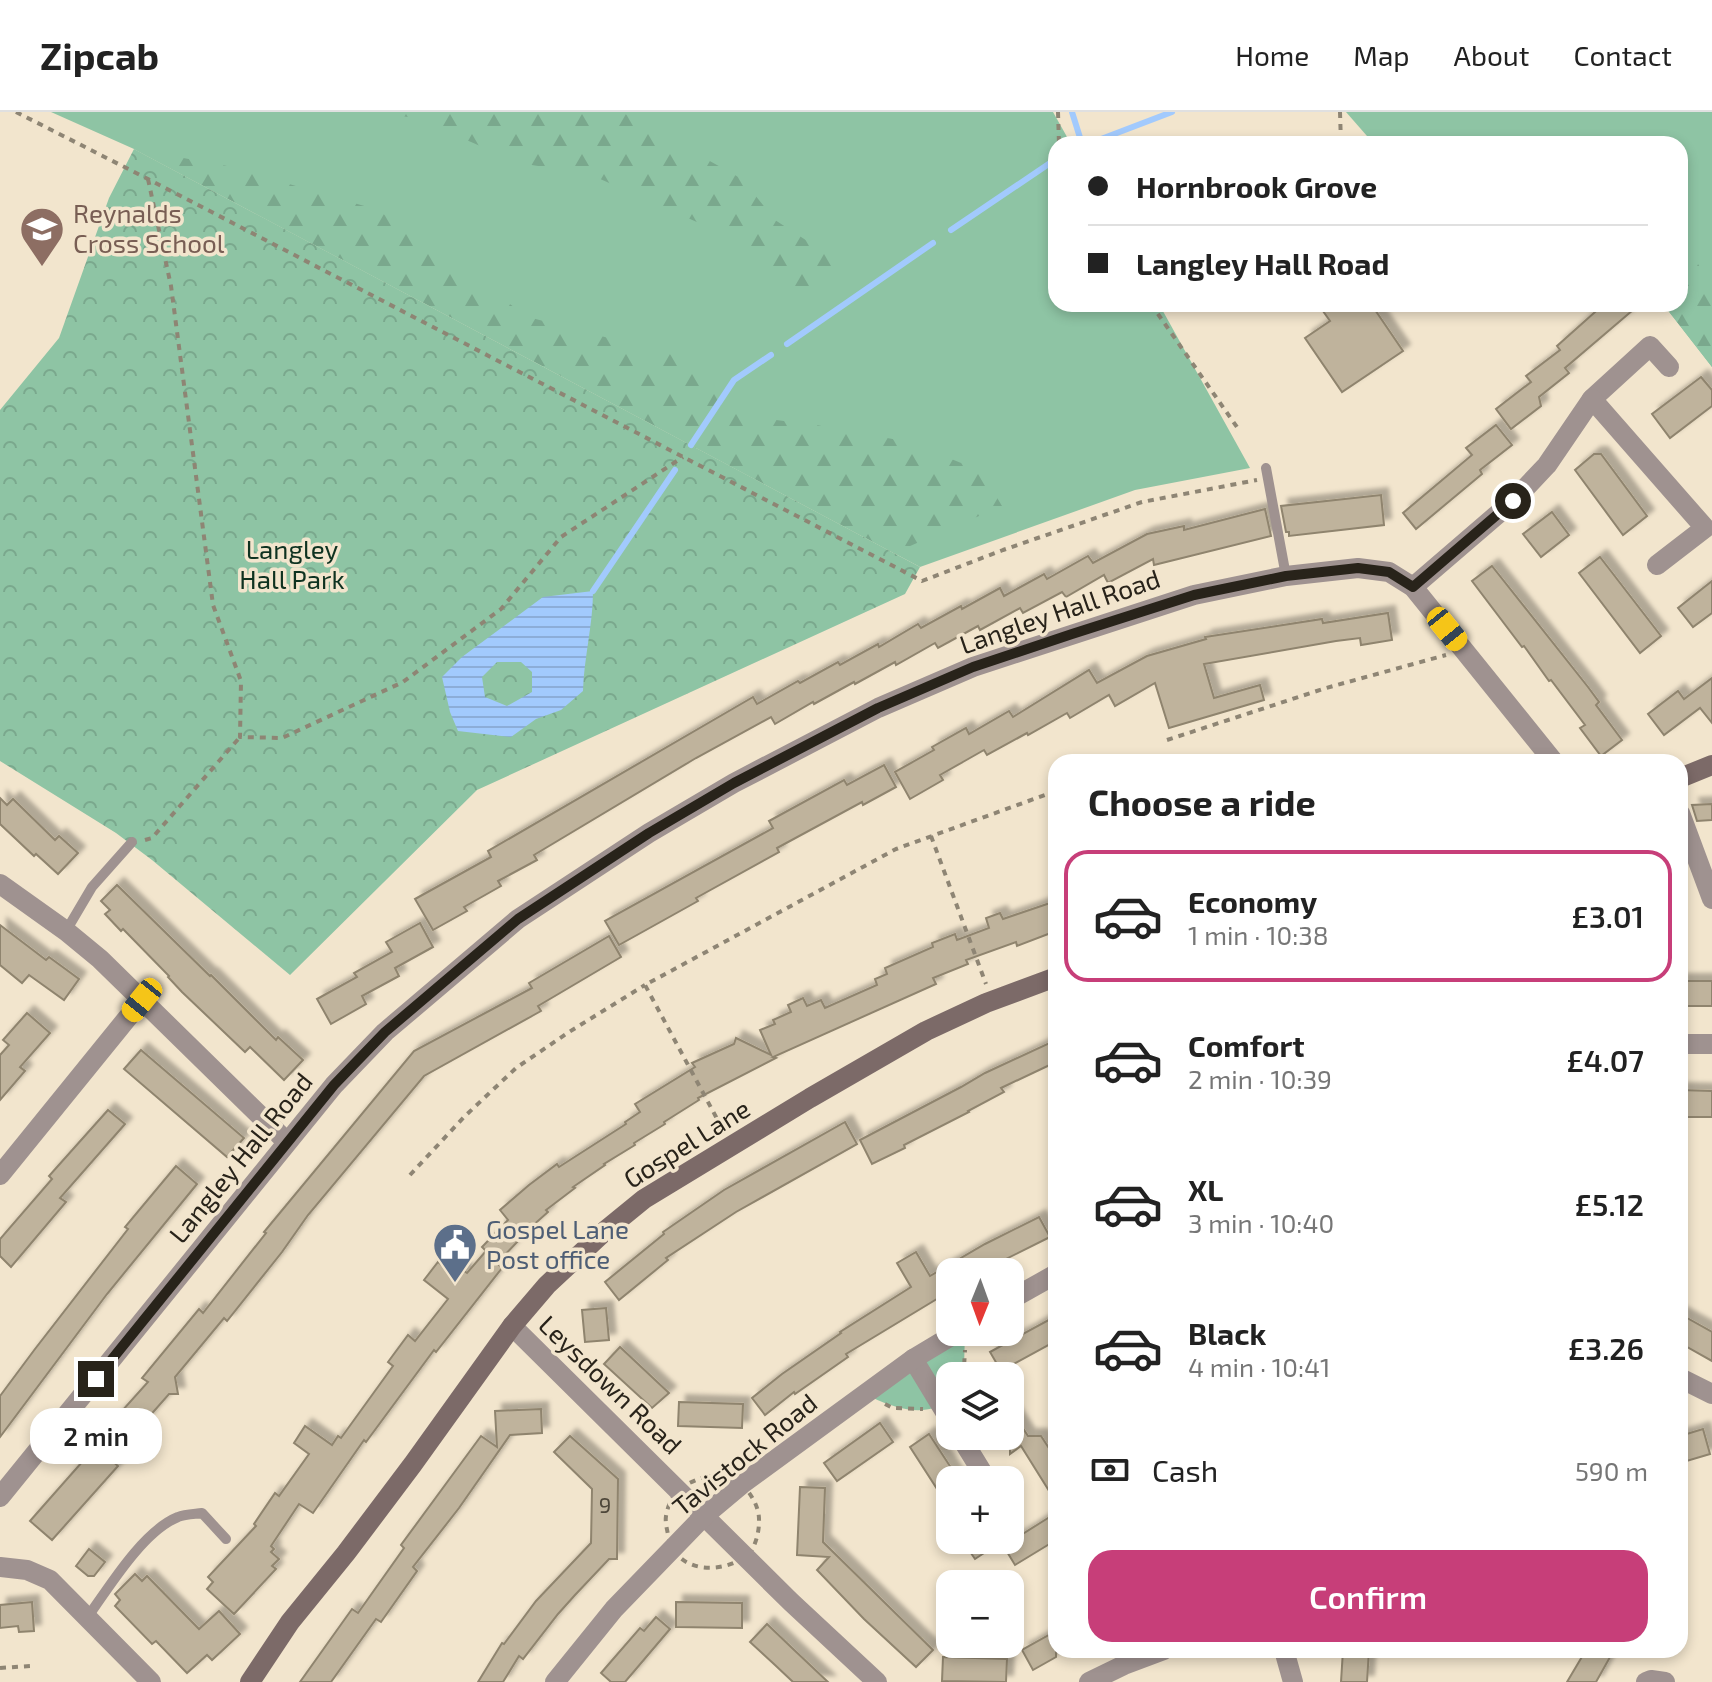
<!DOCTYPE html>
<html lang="en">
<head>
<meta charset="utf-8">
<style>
	body { margin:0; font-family:"Exo 2",sans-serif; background:#f6f6f6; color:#222; height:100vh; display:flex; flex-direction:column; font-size:30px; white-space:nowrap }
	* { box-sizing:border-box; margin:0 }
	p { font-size:26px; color:#767676 }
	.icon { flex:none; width:44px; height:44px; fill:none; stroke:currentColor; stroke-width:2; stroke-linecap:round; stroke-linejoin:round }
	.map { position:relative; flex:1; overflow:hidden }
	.details { position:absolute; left:1048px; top:642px; width:640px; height:904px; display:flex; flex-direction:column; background:#fff; border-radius:24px; box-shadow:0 4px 12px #0003 }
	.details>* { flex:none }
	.top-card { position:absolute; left:1048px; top:24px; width:640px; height:176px; border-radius:24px; box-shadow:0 4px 12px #0003; display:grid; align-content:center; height:176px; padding:0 40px; background:#fff }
	.needle { width:52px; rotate:181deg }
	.tools { position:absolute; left:936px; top:1146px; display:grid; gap:16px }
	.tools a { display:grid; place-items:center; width:88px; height:88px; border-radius:16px; background:#fff; box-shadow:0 4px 12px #0003; font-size:40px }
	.end { position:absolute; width:36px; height:36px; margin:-18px; border:10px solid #28231a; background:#fff; box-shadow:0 0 0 4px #fff }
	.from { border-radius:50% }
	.bubble { position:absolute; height:56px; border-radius:24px; background:#fff; box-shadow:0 4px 12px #0003; font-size:26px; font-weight:600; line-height:56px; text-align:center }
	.car { position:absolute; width:24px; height:48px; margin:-24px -12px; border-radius:10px; box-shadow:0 0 6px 2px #0007; background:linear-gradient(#f5c518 24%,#345 0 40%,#f5c518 0 76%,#345 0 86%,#f5c518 0) }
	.top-card b { display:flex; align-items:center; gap:28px; height:76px; font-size:30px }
	.top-card b+b { border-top:2px solid #e0e0e0 }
	.top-card i { width:20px; height:20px; background:#222 }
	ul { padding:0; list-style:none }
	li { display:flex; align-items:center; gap:24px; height:132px; margin:0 16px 12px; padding:0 24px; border:4px solid transparent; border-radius:24px }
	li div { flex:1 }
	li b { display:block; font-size:30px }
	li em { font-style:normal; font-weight:600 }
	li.selected { border-color:#c73e79 }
	li>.icon { width:72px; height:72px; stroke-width:1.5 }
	h2 { padding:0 40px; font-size:36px; line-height:96px }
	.pay { display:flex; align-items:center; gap:20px; height:88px; padding:0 40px; font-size:30px }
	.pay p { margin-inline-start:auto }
	.cta { display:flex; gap:16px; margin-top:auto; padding:16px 40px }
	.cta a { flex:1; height:92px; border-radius:24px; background:#c73e79; color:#fff; font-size:32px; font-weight:600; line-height:92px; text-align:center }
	header { display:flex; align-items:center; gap:48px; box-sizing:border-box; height:112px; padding:0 40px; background:#fff; border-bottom:2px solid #e0e0e0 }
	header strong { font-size:38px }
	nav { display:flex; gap:44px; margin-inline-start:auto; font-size:28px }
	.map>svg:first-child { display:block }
	.grass { fill:#8ec4a4 }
	.forest { fill:url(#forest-firs) }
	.park { fill:url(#park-crowns) }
	.water { fill:url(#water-rules); fill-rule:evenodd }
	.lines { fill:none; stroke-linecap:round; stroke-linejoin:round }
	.stream { stroke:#a2cafd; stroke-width:6 }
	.building { fill:#bfb39c; stroke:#8f846e; stroke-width:2; filter:url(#shadow) }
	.path { stroke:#8e8574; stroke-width:4; stroke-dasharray:6 6; stroke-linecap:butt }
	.lane { stroke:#9f9290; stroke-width:10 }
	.street { stroke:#9f9290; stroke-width:20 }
	.secondary { stroke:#7c6a68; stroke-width:20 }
	.route { stroke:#28231a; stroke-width:10 }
	.labels { text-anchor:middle; stroke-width:7; stroke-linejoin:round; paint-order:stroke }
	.number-label { font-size:22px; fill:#4e473a }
	.education-label { font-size:26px; fill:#785e54; stroke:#f2e5cd; text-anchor:start }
	.park-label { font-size:26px; fill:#0e3220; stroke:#f2e5cd }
	.street-label { font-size:26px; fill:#28231a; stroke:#f2e5cd }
	.service-label { font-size:26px; fill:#4e5e75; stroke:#f2e5cd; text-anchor:start }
</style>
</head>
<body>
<header>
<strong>Zipcab</strong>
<nav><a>Home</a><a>Map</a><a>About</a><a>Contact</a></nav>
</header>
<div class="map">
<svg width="1712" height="1570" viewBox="0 0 1712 1570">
	<defs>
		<pattern id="forest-firs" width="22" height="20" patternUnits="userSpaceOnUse" patternTransform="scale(2)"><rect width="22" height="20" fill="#8ec4a4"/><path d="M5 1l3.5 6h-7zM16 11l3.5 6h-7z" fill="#7aa88d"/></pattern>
		<pattern id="park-crowns" width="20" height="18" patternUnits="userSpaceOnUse" patternTransform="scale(2)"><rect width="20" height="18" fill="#8ec4a4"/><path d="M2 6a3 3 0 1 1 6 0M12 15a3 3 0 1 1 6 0" fill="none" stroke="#7aa88d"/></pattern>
		<pattern id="water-rules" width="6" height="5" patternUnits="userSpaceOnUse" patternTransform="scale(2)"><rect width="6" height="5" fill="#a2cafd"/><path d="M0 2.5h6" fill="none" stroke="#8cadd8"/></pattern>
		<filter id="shadow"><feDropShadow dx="7" dy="-7" stdDeviation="2" flood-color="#0004"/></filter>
	</defs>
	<rect width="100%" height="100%" fill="#f2e5cd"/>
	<!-- grass -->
	<g class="grass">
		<polygon points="51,0 1053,0 1071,32 1056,32 1056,192 1159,192 1250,356 1135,378 920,455 134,37"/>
		<polygon points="1346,0 1712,0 1712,255 1663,192 1680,192 1680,32 1374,32"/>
		<path d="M 965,1220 L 964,1256 L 962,1264 L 950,1264 L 950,1286 C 926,1309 891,1295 865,1282 Z"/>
	</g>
	<!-- forest -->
	<g class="forest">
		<polygon points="369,0 622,0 742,67 775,108 818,136 838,146 843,163 794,189 708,115 589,62 519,51 416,6"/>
		<polygon points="134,37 227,54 378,98 528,205 670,242 761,306 816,313 909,330 981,359 1002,394 894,441"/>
		<polygon points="1680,130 1691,141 1712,174 1712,255 1663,192 1680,192"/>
	</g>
	<!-- park -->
	<polygon class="park" points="134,37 920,455 905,482 477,678 290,863 152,748 116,721 0,649 0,298 59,226 109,86"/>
	<!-- water -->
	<path class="water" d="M 593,479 C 593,513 584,545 583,579 L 561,598 L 536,607 L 511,625 L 458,619 L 450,600 L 442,565 L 462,545 L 543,485 ZM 497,550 L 521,550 L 532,560 L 532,580 L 507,594 L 485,585 L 482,565 Z"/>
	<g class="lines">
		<!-- stream -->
		<g class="stream">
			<polyline points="1072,0 1082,32"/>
			<polyline points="1088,32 1172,0"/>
			<polyline points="951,118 1056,47"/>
			<polyline points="787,232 933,131"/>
			<polyline points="691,333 734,268 771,243"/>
			<polyline points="593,479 675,358"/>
		</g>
	</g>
	<!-- building -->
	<g class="building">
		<polygon points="1318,192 1371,192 1403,239 1342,280 1305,226 1330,209"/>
		<polygon points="1604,192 1640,192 1565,256 1569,261 1539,285 1541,294 1511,317 1496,297 1531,270 1526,264 1560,238 1557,234"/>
		<polygon points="1701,265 1712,278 1712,294 1670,326 1652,302"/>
		<polygon points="1496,313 1512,333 1480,358 1482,362 1416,417 1403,401 1472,343 1466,336"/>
		<polygon points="1594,342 1601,342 1647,404 1623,423 1575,358"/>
		<polygon points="1381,383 1384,413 1289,424 1289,420 1286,420 1281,394"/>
		<polygon points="1265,397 1271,424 1154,453 1153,447 1108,471 1104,463 1066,485 1062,480 1023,501 1020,496 980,518 978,514 938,536 935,531 896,553 895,550 855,572 854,570 814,592 813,590 775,612 771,605 696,646 534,743 537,748 498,769 501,774 464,795 467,799 433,818 415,787 491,745 488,739 753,585 757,592 798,569 800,571 838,550 840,553 878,532 879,535 918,512 921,516 961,494 962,497 1000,476 1004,484 1044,462 1047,467 1088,444 1093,451 1147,422 1184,414 1184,418"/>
		<polygon points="1552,400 1569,423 1541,445 1523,422"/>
		<polygon points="1600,445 1661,524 1640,541 1579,461"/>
		<polygon points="1492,454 1588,575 1599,590 1596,593 1622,628 1601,644 1580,616 1585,613 1551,568 1549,569 1524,534 1522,535 1472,469"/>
		<polygon points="1712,469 1712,501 1693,515 1678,496"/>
		<polygon points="1388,501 1392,528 1361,533 1360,526 1336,529 1204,552 1214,586 1260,573 1264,588 1169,616 1155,571 1115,594 1109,583 1070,606 1067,601 1028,623 1027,621 987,643 984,638 940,663 943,668 910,687 895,660 934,638 932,635 966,616 969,622 1009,599 1013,605 1089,558 1097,571 1147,544 1206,527 1205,525 1322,507 1323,511"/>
		<polygon points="1712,566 1712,611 1700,596 1664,623 1648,602 1678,579 1684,587"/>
		<polygon points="884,653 896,675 863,693 862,690 777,736 779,740 696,786 698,789 619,833 605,809 773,716 769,709 844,668 847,673"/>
		<polygon points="0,686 7,693 13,687 55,728 59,724 78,741 58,762 36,742 34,744 0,712"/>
		<polygon points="1712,692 1712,708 1697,709 1692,693"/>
		<polygon points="117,773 210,864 211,863 276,928 278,925 303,948 284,968 250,935 245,940 182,880 168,865 169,864 123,817 121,819 105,802 110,798 101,789"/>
		<polygon points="1056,789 1056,819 1017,834 1016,830 966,848 968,852 933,866 936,872 773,945 776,946 698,986 699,988 664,1010 665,1012 634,1031 635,1033 604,1052 605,1053 573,1075 575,1076 546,1098 548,1100 520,1125 521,1126 497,1151 502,1156 436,1240 434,1238 366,1330 364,1328 313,1401 299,1392 271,1434 274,1437 271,1440 279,1447 272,1454 276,1457 234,1502 207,1477 213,1470 208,1465 256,1414 254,1412 275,1381 279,1384 309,1342 294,1331 305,1314 332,1333 338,1324 341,1326 393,1254 388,1250 408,1223 415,1229 448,1187 424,1168 438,1150 451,1160 456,1153 467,1161 486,1139 482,1135 508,1108 500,1098 529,1073 557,1052 559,1055 626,1012 625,1010 640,1000 635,992 695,955 692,951 734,932 736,926 771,943 760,918 775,912 773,908 791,900 788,893 803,886 807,894 821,888 825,896 877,873 875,867 887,862 885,856 933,835 932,831 955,822 957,828 989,816 986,806 1000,801 1003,807"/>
		<polygon points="420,811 433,835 395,856 399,864 362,884 366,892 331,912 317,887 357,865 354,861 392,840 386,830"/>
		<polygon points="0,813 46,848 49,845 79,867 64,888 29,863 22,871 0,853"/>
		<polygon points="609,824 621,845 538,894 541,899 424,964 308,1103 282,1140 227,1209 224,1206 175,1265 178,1282 169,1282 111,1348 118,1354 52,1428 30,1409 98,1332 95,1329 148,1270 142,1266 199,1197 203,1201 266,1121 264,1120 414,939 532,876 529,871"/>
		<rect x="1680" y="869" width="32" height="25"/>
		<polygon points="27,901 50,921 20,955 25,959 0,988 0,943 9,933 3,928"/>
		<polygon points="1056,928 1056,950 1001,976 1004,980 968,999 969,1000 904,1033 905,1036 872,1052 860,1028 961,975 985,961"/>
		<polygon points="141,938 244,1026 227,1045 124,957"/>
		<polygon points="1680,978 1712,979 1712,1005 1680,1005"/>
		<polygon points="108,998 125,1012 60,1086 66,1090 11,1155 0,1144 0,1127 52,1067 49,1064"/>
		<polygon points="845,1010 857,1032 736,1100 666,1146 668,1148 619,1188 605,1170 664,1122 663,1120 724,1078"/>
		<polygon points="176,1054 197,1072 107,1182 0,1325 0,1284 35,1237 128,1117 125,1115"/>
		<polygon points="1039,1105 1050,1125 980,1160 950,1160 950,1179 846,1242 848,1245 795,1282 794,1280 765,1303 752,1286 782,1262 841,1221 840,1220 911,1175 897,1151 916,1140 930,1164 985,1132"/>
		<polygon points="606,1196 609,1228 585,1230 582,1198"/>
		<polygon points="1680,1202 1712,1220 1712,1249 1680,1231"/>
		<polygon points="1056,1204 1056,1229 1001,1259 990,1240"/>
		<polygon points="620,1235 669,1281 652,1296 604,1252"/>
		<polygon points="679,1290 743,1292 742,1316 678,1314"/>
		<polygon points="1010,1296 1028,1324 1041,1324 1056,1347 1056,1390 1021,1334 1010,1342"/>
		<polygon points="541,1297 542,1321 510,1323 459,1396 413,1455 417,1459 381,1510 376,1507 331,1570 300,1570 352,1497 358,1501 404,1436 401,1433 481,1324 497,1335 495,1299"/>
		<polygon points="880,1311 893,1330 837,1369 824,1351"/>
		<polygon points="1703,1317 1710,1342 1680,1351 1680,1324"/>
		<polygon points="929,1322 959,1368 950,1368 950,1397 910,1335"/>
		<polygon points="570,1324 618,1367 617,1447 609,1447 575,1483 558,1502 523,1547 519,1544 503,1570 478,1570 502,1531 504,1532 536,1489 591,1431 592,1377 554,1340"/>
		<polygon points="800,1375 825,1376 823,1430 933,1538 916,1555 864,1507 817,1458 829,1445 797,1443"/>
		<polygon points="1056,1401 1056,1428 1015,1453 1001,1430 975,1447 962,1428 1013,1428"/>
		<polygon points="89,1437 105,1450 94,1464 88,1464 76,1454"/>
		<polygon points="135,1462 142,1469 147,1464 199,1517 219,1499 240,1522 212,1548 207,1543 187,1561 156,1529 152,1532 115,1494 120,1488 115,1482"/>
		<polygon points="32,1490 34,1519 19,1520 18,1514 0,1516 0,1493"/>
		<polygon points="676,1490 742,1491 742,1516 676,1515"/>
		<polygon points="656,1505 670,1517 625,1570 611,1570 601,1561 640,1516 644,1519"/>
		<polygon points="767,1512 791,1535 828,1570 793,1570 775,1553 750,1530"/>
		<polygon points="1056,1519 1056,1545 1033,1558 1022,1538"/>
		<polygon points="1343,1538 1369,1538 1367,1570 1341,1570"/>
		<polygon points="1586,1538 1614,1538 1596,1570 1567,1570"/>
		<polygon points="943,1545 1007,1547 1006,1570 942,1569"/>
	</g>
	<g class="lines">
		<!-- path -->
		<g class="path">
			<polyline points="16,0 148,67 922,469 1003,438 1142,390 1257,368"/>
			<polyline points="1058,0 1059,32"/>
			<polyline points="1340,0 1341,32"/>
			<polyline points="148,67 171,174 213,493 241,569 240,625 282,626 403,570 501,497 561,425 683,345"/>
			<polyline points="1151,192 1239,318"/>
			<polyline points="1167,628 1326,576 1446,543"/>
			<polyline points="931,724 986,872"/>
			<polyline points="145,728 152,726 240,625"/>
			<polyline points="722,1016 645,873 896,737 1056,679"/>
			<polyline points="410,1063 464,1005 516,956 569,920 645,873"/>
			<polyline points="962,1264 964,1256 965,1238"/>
			<polyline points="885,1292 893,1296 923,1297"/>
			<path d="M 707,1364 L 737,1368 C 749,1378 760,1394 759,1410 C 759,1421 755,1436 747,1445 C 745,1446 738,1449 736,1450 C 709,1462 674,1456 668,1423 C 667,1416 665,1411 666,1404 C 671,1378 684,1372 707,1364 Z"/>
			<polyline points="1250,1538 1266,1544"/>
			<polyline points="0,1556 31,1554"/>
		</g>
		<!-- lane -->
		<g class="lane">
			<polyline points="1266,356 1286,464"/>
			<polyline points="66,819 92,775 132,730"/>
			<path d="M 87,1506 C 109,1475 143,1419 178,1405 C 185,1402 195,1402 202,1401 L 226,1427"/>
		</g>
		<!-- street -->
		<g class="street">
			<polyline points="1592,287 1650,234 1669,255"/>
			<polyline points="1413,475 1513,389 1547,353 1592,287 1705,416 1657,453"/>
			<polyline points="1680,701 1712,787"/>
			<polyline points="0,772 66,819 100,847 287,1030"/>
			<polyline points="1680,932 1712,932"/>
			<polyline points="0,1063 142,888"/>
			<polyline points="1010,1188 1056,1162"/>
			<polyline points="512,1214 791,1490 877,1570"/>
			<polyline points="913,1247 950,1308"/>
			<polyline points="1680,1266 1712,1282"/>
			<polyline points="960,1324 987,1368"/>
			<polyline points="0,1385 334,973 385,920 518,807 649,721 734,671 878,596 973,555 1194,483 1286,464 1358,456 1389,460 1413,475 1554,650"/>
			<polyline points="0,1455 27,1458 50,1468 151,1570"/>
			<polyline points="1284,1538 1293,1570"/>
			<polyline points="555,1570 614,1497 705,1403 742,1372 913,1247 958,1220"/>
			<polyline points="1089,1570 1124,1553 1164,1538"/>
			<polyline points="1646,1570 1651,1568 1665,1570"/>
		</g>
		<!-- secondary -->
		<g class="secondary">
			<polyline points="1680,666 1712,653"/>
			<polyline points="250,1570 290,1510 346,1441 413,1352 512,1214 547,1173 606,1118 644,1087 810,986 926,919 986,891 1056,865"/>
		</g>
	</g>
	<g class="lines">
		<!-- route -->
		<polyline class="route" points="96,1267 334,973 385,920 518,807 649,721 734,671 878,596 973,555 1072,522 1194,483 1286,464 1358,456 1389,460 1413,475 1513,389"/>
	</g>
	<!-- icons -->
	<defs>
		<g id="school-pin" transform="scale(2.3)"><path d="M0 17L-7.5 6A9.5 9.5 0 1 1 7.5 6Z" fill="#8d6e63" stroke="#f2e5cd"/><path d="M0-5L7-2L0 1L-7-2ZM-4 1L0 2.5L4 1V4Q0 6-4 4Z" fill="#fff"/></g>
		<g id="civic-pin" transform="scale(2.3)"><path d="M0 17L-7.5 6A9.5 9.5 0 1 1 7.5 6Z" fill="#5c6f8a" stroke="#f2e5cd"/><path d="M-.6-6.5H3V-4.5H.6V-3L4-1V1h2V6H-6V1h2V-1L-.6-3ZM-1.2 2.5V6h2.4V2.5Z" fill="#fff"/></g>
	</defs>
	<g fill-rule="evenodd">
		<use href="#school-pin" x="42" y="117"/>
		<use href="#civic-pin" x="455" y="1133"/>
	</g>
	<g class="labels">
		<!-- number labels -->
		<g class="number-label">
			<text x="605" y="1401">9</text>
		</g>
		<!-- education labels -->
		<g class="education-label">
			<text x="73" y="111">Reynalds<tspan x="73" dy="30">Cross School</tspan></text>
		</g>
		<!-- park labels -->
		<g class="park-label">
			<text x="292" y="447">Langley<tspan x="292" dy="30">Hall Park</tspan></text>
		</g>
		<!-- street labels -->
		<g class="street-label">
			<text transform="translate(1060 500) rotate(-19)" y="9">Langley Hall Road</text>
			<text transform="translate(687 1032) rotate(-32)" y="9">Gospel Lane</text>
			<text transform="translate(241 1046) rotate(-51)" y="9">Langley Hall Road</text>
			<text transform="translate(610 1273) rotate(44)" y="9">Leysdown Road</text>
			<text transform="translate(745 1343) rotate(-39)" y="9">Tavistock Road</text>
		</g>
		<!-- service labels -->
		<g class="service-label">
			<text x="486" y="1127">Gospel Lane<tspan x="486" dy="30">Post office</tspan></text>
		</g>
	</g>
</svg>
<div class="tools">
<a><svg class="needle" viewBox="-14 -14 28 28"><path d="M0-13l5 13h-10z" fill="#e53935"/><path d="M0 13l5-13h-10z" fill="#767676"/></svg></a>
<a><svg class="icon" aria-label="layers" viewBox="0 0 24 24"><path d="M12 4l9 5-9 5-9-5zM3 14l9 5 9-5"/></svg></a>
<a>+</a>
<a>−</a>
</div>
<i class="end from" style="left:1513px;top:389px"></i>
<i class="end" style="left:96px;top:1267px"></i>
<div class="bubble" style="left:30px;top:1296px;width:132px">2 min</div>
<i class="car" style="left:1447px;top:517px;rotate:141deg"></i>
<i class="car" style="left:142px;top:888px;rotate:219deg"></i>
<div class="top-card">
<b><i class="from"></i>Hornbrook Grove</b>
<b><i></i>Langley Hall Road</b>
</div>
<section class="details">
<h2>Choose a ride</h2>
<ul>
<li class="selected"><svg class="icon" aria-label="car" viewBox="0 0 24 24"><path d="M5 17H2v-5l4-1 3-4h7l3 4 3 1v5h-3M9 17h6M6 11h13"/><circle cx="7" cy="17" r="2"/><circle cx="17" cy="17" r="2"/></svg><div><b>Economy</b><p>1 min · 10:38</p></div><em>£3.01</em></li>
<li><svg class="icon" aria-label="car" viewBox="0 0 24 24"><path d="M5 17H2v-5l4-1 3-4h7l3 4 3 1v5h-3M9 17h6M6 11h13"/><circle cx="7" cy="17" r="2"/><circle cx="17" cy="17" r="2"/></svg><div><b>Comfort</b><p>2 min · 10:39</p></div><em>£4.07</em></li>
<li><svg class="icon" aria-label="car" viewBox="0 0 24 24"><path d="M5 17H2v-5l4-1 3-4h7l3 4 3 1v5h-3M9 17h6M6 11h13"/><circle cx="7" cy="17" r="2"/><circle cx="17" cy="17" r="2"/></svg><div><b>XL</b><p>3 min · 10:40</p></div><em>£5.12</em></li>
<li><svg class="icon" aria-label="car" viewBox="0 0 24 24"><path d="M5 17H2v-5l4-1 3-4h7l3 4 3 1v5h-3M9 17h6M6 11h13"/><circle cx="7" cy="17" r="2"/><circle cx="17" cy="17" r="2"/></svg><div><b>Black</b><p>4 min · 10:41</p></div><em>£3.26</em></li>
</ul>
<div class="pay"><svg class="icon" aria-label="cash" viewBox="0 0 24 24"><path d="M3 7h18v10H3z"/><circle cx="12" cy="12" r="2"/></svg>Cash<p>590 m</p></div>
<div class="cta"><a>Confirm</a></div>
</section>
</div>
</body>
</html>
